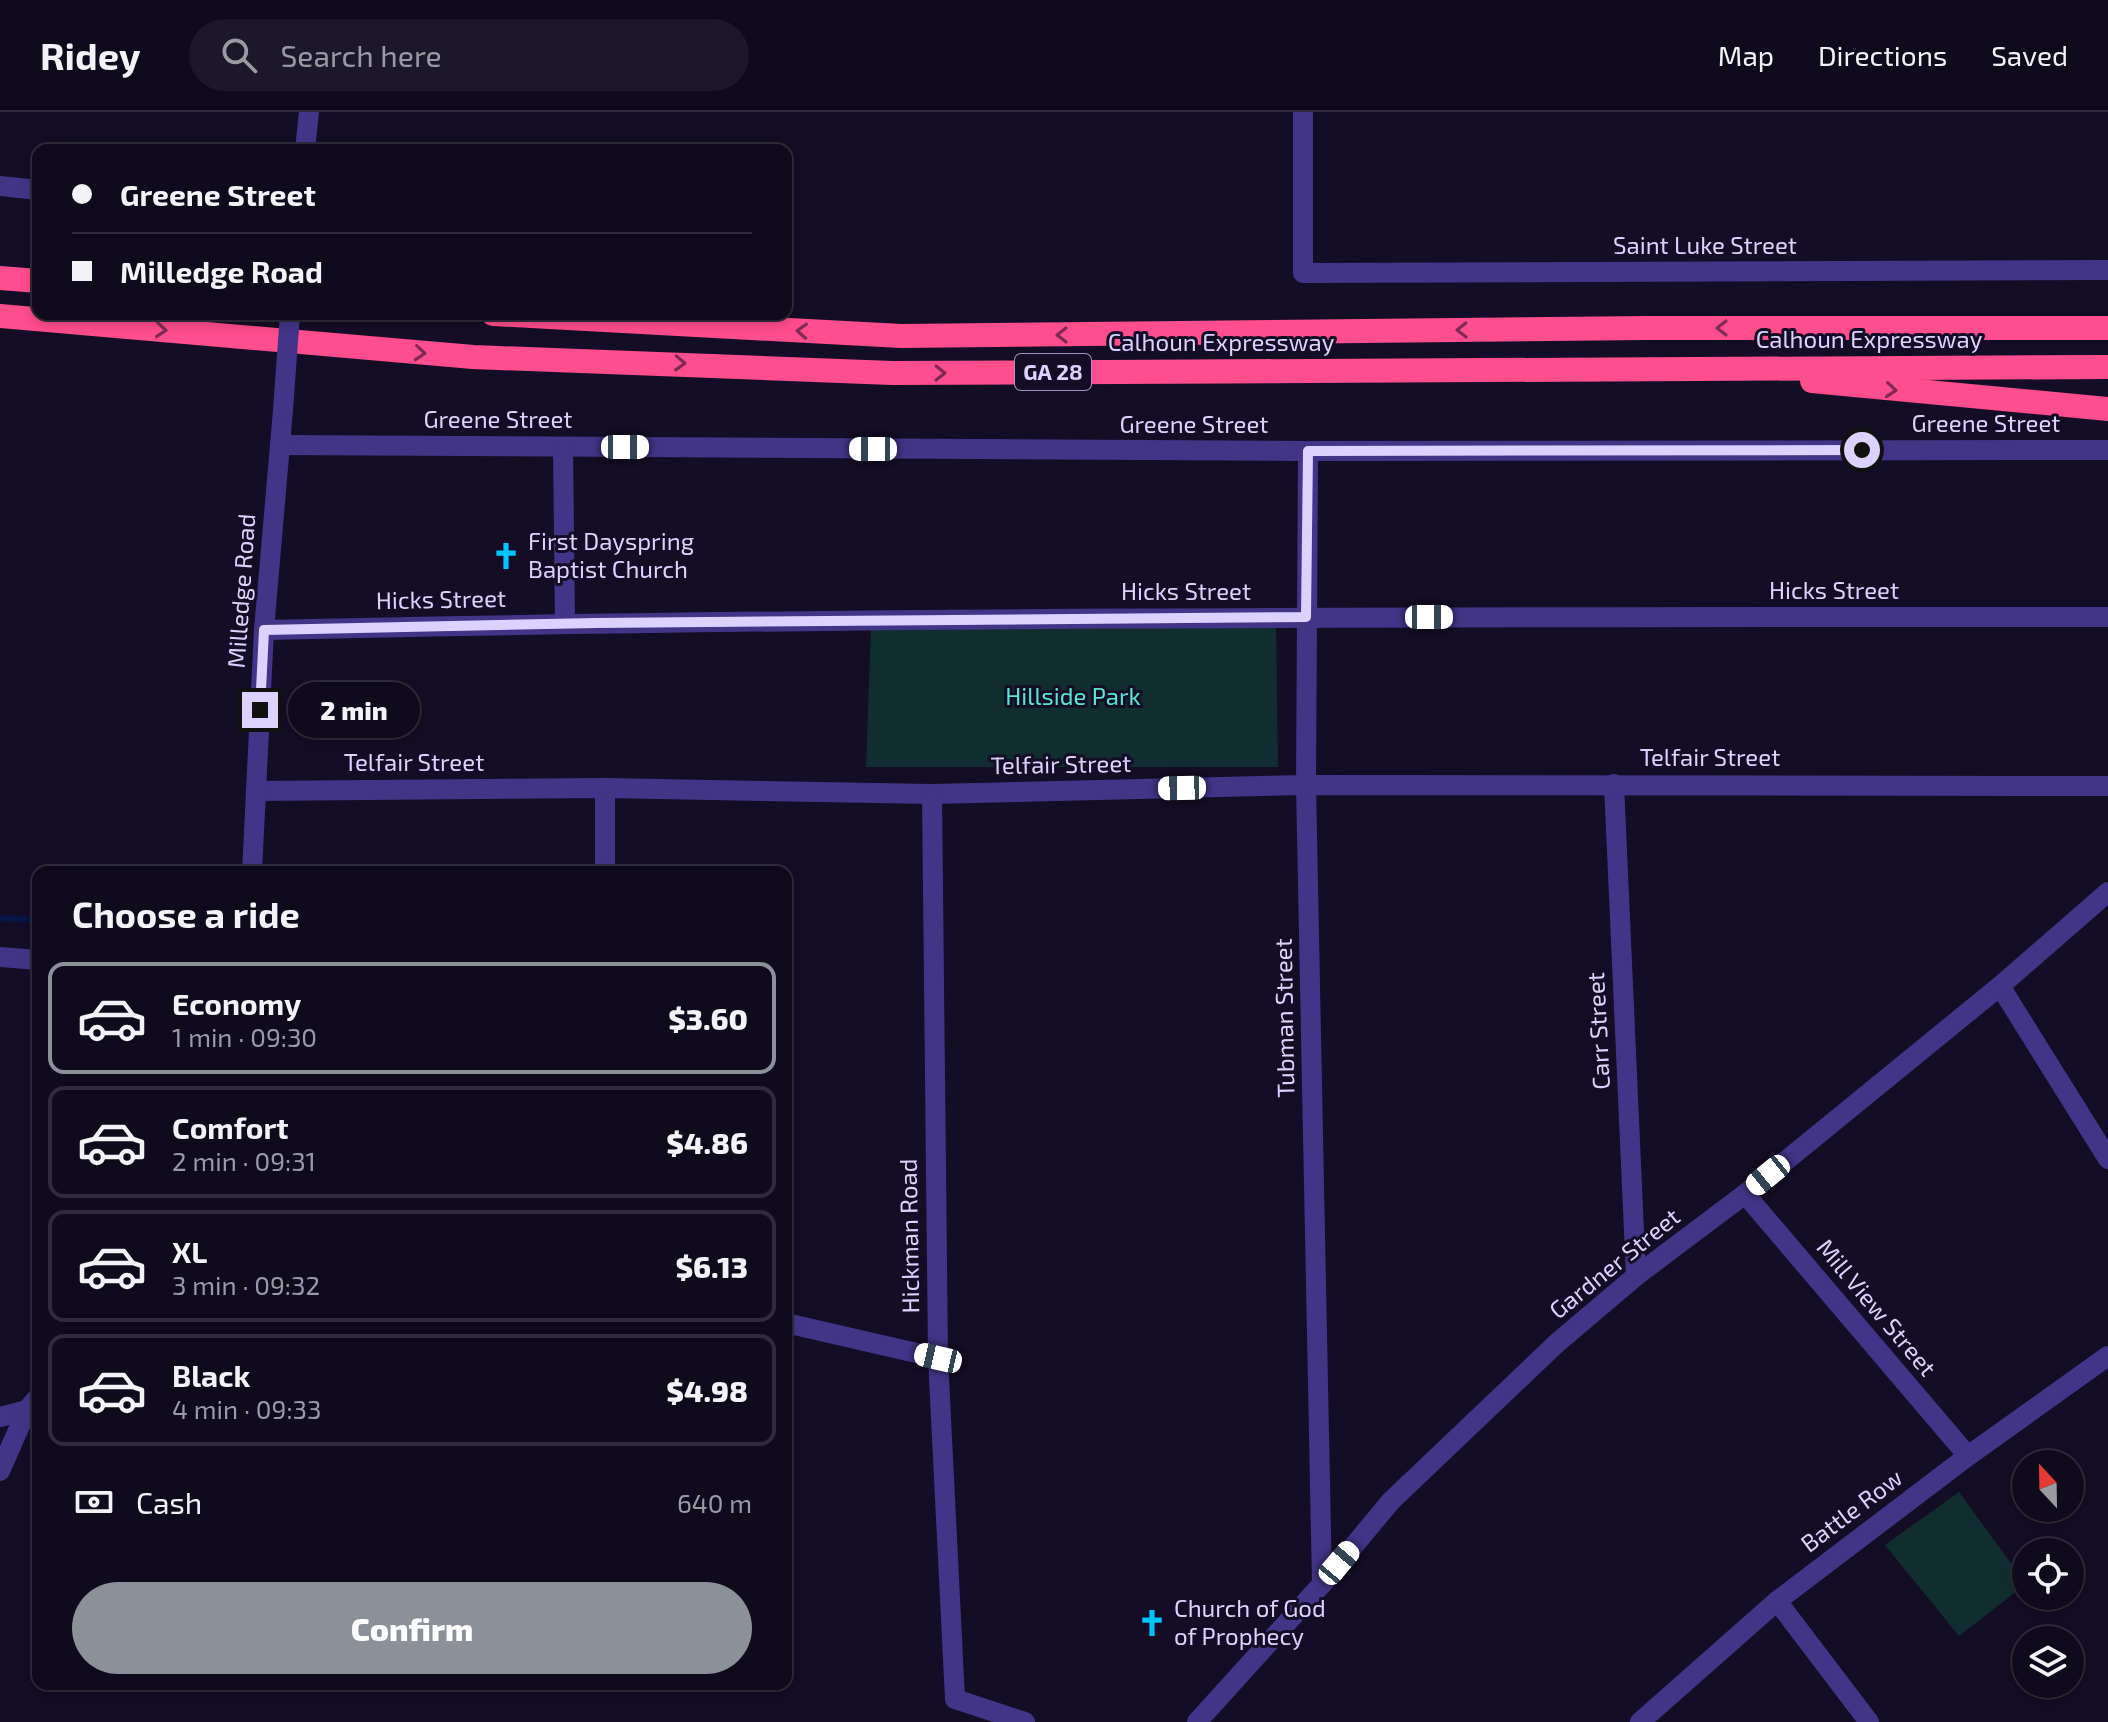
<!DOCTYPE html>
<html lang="en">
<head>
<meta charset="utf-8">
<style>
	body { margin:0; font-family:"Exo 2",sans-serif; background:#1d1829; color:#f1f3f6; height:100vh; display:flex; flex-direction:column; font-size:30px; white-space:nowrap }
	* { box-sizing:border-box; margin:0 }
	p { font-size:26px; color:#9b9aa3 }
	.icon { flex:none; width:44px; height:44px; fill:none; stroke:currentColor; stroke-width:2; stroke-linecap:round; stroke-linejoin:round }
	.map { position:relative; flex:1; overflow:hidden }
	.side { position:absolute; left:32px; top:754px; width:760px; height:824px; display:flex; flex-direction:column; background:#0f0a1c; border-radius:16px; box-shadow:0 4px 12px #0003,0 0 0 2px #2f2b3b }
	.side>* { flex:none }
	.top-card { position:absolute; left:32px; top:32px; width:760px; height:176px; border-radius:16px; box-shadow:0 4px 12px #0003,0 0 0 2px #2f2b3b; display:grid; align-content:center; height:176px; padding:0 40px; background:#0f0a1c }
	.needle { width:52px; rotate:338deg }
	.fabs { position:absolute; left:2012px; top:1338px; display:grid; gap:16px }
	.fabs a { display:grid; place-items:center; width:72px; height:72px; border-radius:50%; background:#0f0a1c; box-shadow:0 4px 12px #0003,0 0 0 2px #2f2b3b; font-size:40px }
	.end { position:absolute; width:36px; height:36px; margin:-18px; border:10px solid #ddd2ff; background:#111; box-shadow:0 0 0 4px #111 }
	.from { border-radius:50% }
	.bubble { position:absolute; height:56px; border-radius:28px; background:#0f0a1c; box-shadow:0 4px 12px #0003,0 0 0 2px #2f2b3b; font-size:26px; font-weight:800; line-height:56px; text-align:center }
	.car { position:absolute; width:24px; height:48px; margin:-24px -12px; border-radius:10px; box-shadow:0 0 6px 2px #0007; background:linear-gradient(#fff 24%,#345 0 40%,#fff 0 76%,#345 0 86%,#fff 0) }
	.top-card b { display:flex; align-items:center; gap:28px; height:76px; font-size:30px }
	.top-card b+b { border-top:2px solid #2f2b3b }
	.top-card i { width:20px; height:20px; background:#f1f3f6 }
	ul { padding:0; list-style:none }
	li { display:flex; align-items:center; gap:24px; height:112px; margin:0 16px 12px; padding:0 24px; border:4px solid #2f2b3b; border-radius:16px }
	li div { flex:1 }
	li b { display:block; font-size:30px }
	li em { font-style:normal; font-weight:800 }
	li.selected { border-color:#8c9099 }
	li>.icon { width:72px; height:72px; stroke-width:1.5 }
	h2 { padding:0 40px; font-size:36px; line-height:96px }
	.pay { display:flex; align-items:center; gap:20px; height:88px; padding:0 40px; font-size:30px }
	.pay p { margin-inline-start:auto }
	.action { display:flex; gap:16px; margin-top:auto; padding:16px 40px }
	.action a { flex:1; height:92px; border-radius:48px; background:#8c9099; color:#fff; font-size:32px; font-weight:800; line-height:92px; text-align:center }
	header { display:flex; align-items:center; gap:48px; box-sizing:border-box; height:112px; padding:0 40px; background:#0f0a1c; border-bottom:2px solid #2f2b3b }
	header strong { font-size:38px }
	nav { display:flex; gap:44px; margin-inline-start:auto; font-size:28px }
	.search { width:560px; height:72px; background:#1d1829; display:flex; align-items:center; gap:20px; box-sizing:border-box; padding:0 28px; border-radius:44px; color:#9b9aa3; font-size:30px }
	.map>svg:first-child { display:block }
	.green { fill:#102e30 }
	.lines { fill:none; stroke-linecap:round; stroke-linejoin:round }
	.stream { stroke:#061646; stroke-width:6 }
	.minor { stroke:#423588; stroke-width:20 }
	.highway { stroke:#ff4d8d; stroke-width:24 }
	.minor-bridge { stroke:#423588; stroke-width:20 }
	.oneway { stroke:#7e2a54 }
	.route { stroke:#ddd2ff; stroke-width:10 }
	.labels { text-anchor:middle; stroke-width:6; stroke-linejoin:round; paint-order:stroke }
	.shield { fill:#140d26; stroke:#a197be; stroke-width:2 }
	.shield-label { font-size:22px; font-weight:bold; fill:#ddd2ff }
	.street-label { font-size:24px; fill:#ddd2ff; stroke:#140d26 }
	.poi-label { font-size:24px; fill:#ddd2ff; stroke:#140d26; text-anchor:start }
	.park-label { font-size:24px; fill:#55e8d5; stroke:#140d26 }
</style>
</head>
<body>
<header>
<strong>Ridey</strong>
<div class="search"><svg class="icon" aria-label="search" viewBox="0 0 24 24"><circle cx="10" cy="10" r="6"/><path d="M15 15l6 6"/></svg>Search here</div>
<nav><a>Map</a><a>Directions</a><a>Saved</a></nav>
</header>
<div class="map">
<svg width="2108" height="1610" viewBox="0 0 2108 1610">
	<rect width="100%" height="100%" fill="#140d26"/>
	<!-- green -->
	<g class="green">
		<polygon points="1276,514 1278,655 866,655 871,516"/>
		<polygon points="1959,1380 2026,1472 1959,1524 1885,1433"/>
	</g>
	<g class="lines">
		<!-- stream -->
		<polyline class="stream" points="0,806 38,808"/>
		<!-- minor -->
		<g class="minor">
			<polyline points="1303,0 1303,161 2108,158"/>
			<polyline points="305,38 309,0"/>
			<polyline points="0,74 38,78"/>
			<polyline points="280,333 1308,339 2108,338"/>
			<polyline points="563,335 565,511"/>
			<polyline points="1308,339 1306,673 1322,1472"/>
			<path d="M 264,518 C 878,504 1493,505 2108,505"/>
			<polyline points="1614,672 1636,1164"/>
			<polyline points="605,676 605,760"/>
			<polyline points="256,679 605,676 932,682 1306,673 2108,674"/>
			<polyline points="932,682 938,1246 955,1587 1025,1610"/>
			<polyline points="252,760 264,518 283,298"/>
			<polyline points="0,845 38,848"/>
			<polyline points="2000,874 2108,1047"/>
			<polyline points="1745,1082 1968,1344"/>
			<polyline points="786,1211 938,1246"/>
			<polyline points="0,1305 27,1298"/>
			<polyline points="0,1359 27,1298 38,1285"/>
			<polyline points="1777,1489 1869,1610"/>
			<polyline points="1197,1610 1322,1472 1391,1389 1557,1231 1636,1164 1745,1082 2000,874 2108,780"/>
			<polyline points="1640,1610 1777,1489 1968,1344 2108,1244"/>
		</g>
		<!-- highway -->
		<g class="highway">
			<polyline points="0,166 38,169"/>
			<polyline points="493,202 901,224 1647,216 2108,216"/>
			<polyline points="0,204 473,245 892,261 2108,255"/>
			<polyline points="1812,269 2108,297"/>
		</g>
		<!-- minor-bridge -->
		<polyline class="minor-bridge" points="283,298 290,202"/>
	</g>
	<!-- one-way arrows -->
	<defs><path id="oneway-chevron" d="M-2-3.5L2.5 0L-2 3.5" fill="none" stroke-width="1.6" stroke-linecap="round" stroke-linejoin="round" transform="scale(2)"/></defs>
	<g class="oneway">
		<use href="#oneway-chevron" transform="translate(1722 216) rotate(180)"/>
		<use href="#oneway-chevron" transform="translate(161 218) rotate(5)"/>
		<use href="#oneway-chevron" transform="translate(1462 218) rotate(179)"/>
		<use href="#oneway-chevron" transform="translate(802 219) rotate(-177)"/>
		<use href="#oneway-chevron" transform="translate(1062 223) rotate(179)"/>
		<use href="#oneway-chevron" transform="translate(420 241) rotate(5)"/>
		<use href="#oneway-chevron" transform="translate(680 251) rotate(2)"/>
		<use href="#oneway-chevron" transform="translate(940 261)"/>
		<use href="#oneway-chevron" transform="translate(1891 278) rotate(5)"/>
	</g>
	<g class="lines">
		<!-- route -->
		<polyline class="route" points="260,598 264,518 596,511 1306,505 1308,339 1862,338"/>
	</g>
	<!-- icons -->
	<defs>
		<g id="church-bare" transform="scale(2.16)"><path d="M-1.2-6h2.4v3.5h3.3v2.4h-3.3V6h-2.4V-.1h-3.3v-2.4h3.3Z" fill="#00c5fd" stroke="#140d26" stroke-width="2.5" paint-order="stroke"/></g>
	</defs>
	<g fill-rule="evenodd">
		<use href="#church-bare" x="506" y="444"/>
		<use href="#church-bare" x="1152" y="1511"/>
	</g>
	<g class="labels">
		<!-- shield labels -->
		<rect class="shield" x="1015" y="242" width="76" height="36" rx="6"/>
		<g class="shield-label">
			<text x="1053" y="268">GA 28</text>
		</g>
		<!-- street labels -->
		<g class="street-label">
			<text x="1705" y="142">Saint Luke Street</text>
			<text x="1869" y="236">Calhoun Expressway</text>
			<text x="1221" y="239">Calhoun Expressway</text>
			<text x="498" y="316">Greene Street</text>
			<text x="1986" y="320">Greene Street</text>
			<text x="1194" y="321">Greene Street</text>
			<text transform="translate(242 479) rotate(-86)" y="8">Milledge Road</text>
			<text x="1834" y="487">Hicks Street</text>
			<text x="1186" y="488">Hicks Street</text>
			<text transform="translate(441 488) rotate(-1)" y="8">Hicks Street</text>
			<text x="1710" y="654">Telfair Street</text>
			<text x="414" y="659">Telfair Street</text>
			<text transform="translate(1061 653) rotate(-1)" y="8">Telfair Street</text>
			<text transform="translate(1285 906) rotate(-91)" y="8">Tubman Street</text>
			<text transform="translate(1599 919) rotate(-93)" y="8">Carr Street</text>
			<text transform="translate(910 1124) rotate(-91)" y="8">Hickman Road</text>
			<text transform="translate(1615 1152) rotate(-39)" y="8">Gardner Street</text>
			<text transform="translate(1876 1196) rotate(50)" y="8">Mill View Street</text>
			<text transform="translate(1852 1399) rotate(-37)" y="8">Battle Row</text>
		</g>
		<!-- poi labels -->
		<g class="poi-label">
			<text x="528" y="438">First Dayspring<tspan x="528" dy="28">Baptist Church</tspan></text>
			<text x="1174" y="1505">Church of God<tspan x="1174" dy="28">of Prophecy</tspan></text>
		</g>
		<!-- park labels -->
		<g class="park-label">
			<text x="1073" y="593">Hillside Park</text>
		</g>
	</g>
</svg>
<div class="fabs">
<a><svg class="needle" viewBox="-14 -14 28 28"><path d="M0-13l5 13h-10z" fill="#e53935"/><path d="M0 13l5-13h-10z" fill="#9b9aa3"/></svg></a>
<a><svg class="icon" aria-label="locate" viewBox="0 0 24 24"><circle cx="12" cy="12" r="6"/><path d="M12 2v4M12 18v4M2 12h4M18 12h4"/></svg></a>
<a><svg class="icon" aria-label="layers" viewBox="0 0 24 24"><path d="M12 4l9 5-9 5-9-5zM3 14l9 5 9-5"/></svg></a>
</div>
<i class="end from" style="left:1862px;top:338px"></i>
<i class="end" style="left:260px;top:598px"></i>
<div class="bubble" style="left:288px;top:570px;width:132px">2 min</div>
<i class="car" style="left:625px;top:335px;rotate:90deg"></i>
<i class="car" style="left:873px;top:337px;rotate:270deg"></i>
<i class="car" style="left:1429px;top:505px;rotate:90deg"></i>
<i class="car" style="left:1182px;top:676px;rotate:269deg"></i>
<i class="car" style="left:1768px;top:1063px;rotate:231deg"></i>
<i class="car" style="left:938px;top:1246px;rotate:283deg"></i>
<i class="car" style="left:1339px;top:1451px;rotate:40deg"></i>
<div class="top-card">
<b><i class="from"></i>Greene Street</b>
<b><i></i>Milledge Road</b>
</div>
<section class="side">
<h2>Choose a ride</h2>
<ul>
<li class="selected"><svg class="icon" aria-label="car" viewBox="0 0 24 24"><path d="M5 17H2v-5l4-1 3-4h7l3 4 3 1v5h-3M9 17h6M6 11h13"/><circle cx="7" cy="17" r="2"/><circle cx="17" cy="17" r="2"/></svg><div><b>Economy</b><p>1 min · 09:30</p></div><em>$3.60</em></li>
<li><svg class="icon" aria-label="car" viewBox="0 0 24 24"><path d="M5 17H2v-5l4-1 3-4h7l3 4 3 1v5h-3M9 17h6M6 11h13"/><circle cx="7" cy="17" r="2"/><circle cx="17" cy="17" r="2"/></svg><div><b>Comfort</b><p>2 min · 09:31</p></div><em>$4.86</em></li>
<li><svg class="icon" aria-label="car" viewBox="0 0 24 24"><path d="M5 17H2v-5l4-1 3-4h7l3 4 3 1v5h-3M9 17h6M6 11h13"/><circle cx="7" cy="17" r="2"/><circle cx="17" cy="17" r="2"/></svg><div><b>XL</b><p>3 min · 09:32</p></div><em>$6.13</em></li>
<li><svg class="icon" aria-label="car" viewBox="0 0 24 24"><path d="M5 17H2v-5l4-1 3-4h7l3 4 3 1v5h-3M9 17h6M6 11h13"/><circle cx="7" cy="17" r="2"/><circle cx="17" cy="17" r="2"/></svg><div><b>Black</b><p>4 min · 09:33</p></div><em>$4.98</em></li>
</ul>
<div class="pay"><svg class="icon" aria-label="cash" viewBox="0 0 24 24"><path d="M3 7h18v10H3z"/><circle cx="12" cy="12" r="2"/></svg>Cash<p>640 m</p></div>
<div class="action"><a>Confirm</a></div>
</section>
</div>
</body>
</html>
